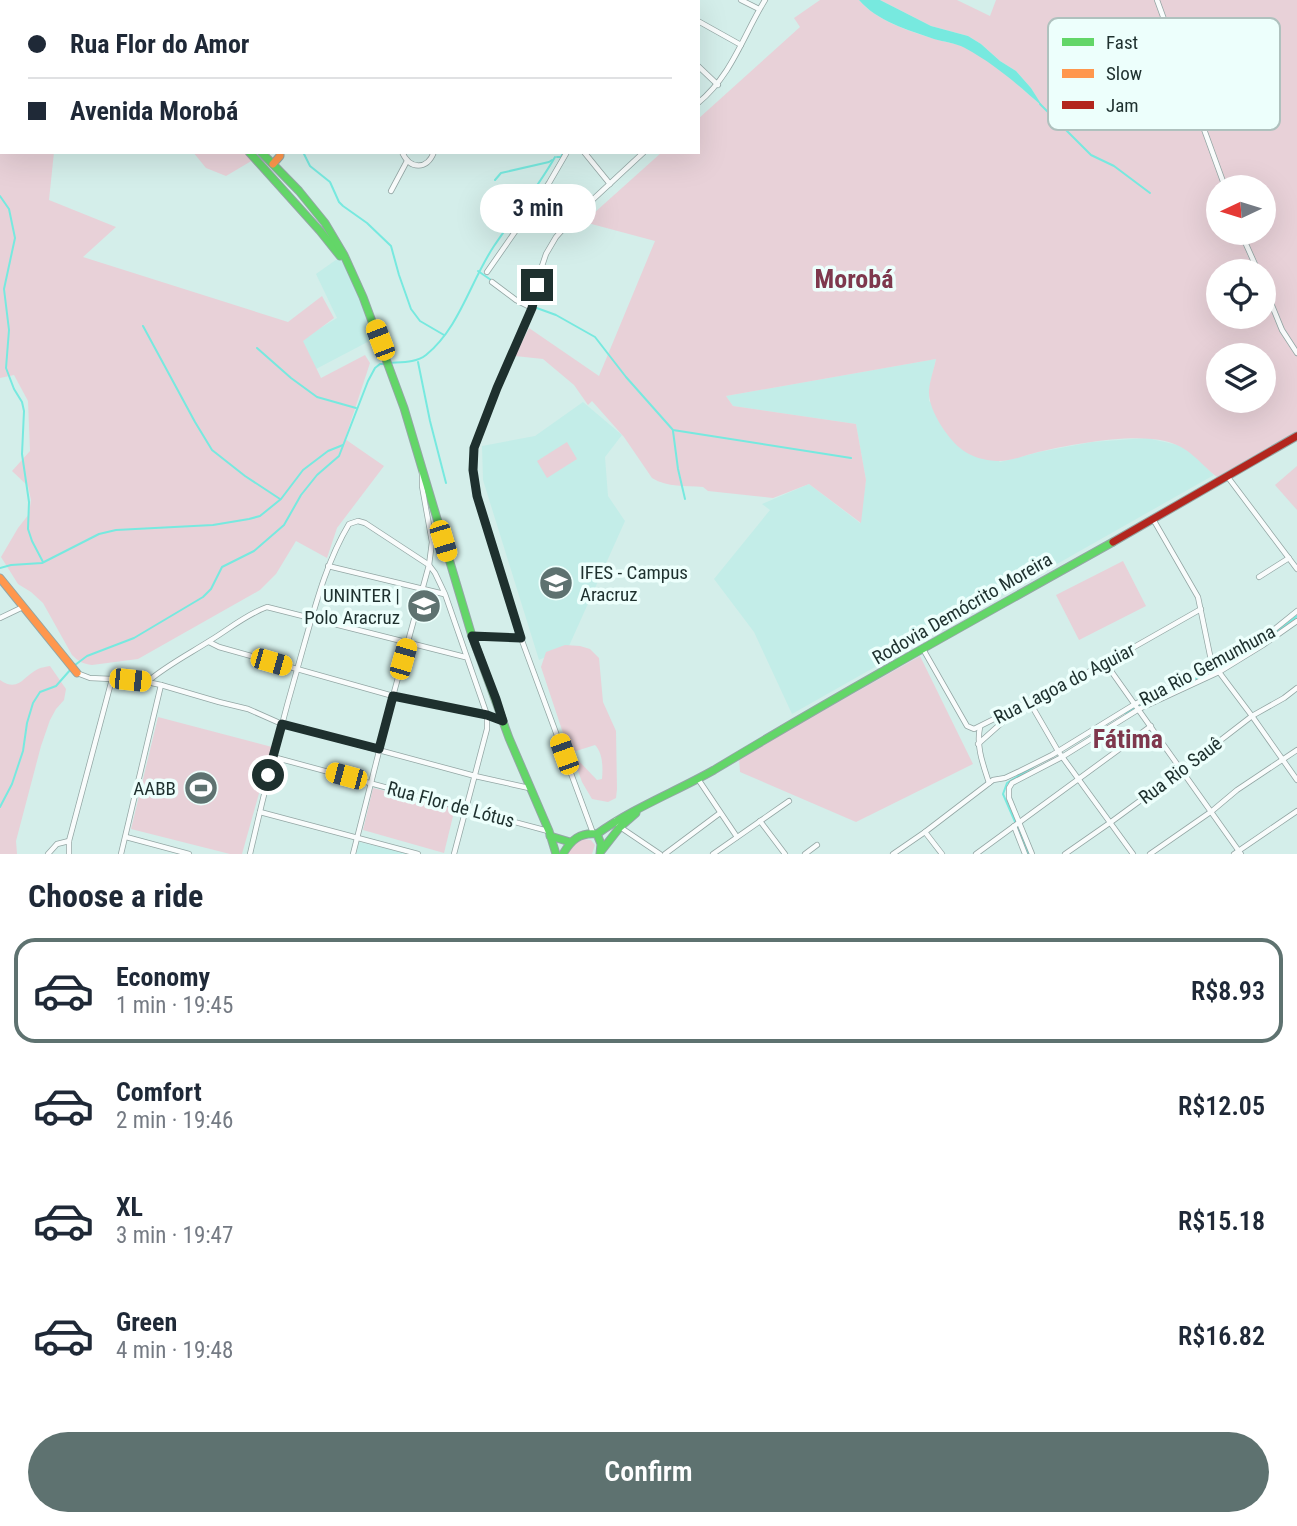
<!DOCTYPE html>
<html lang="en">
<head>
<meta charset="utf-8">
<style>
	body { margin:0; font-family:"Roboto Condensed",sans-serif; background:#f6f6f7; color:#1f2937; height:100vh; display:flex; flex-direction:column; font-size:26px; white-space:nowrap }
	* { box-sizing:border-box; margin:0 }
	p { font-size:23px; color:#747a83 }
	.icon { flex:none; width:38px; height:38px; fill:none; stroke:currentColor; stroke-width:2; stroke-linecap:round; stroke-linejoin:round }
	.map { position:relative; height:854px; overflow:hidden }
	.side { display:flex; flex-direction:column; background:#fff; flex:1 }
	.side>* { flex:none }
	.banner { position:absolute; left:0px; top:0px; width:700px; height:154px; box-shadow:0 7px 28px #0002; display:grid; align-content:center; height:154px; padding:0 28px; background:#fff }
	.needle { width:46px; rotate:266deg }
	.tools { position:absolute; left:1206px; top:175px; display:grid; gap:14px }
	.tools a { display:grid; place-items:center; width:70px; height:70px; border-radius:50%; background:#fff; box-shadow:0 7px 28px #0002; font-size:35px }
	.end { position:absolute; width:32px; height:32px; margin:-16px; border:9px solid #1e302e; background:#fff; box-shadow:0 0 0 4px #fff }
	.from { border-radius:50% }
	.bubble { position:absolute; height:49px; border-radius:24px; background:#fff; box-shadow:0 7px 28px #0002; font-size:23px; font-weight:600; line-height:49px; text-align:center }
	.car { position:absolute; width:21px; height:42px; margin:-21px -10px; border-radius:9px; box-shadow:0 0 5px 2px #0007; background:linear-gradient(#f5c518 24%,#345 0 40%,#f5c518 0 76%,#345 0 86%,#f5c518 0) }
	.banner b { display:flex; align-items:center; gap:24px; height:66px; font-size:26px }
	.banner b+b { border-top:2px solid #e0e1e3 }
	.banner i { width:18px; height:18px; background:#1f2937 }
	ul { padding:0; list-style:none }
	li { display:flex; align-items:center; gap:21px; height:105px; margin:0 14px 10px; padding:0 14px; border:4px solid transparent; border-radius:21px }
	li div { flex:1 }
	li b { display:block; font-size:26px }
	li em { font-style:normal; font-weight:600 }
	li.on { border-color:#5e7270 }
	li>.icon { width:63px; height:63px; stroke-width:1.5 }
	h2 { padding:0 28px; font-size:32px; line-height:84px }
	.action { display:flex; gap:14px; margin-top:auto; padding:14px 28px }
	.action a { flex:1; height:80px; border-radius:42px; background:#5e7270; color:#fff; font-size:28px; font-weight:600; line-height:80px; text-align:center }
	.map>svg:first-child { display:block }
	.built { fill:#c3ede8 }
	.green { fill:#e8d1d8; fill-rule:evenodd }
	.water { fill:#77e9df }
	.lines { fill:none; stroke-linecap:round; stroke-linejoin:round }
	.stream { stroke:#77e9df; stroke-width:2 }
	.street-casing { stroke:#93a6a4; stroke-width:6 }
	.fast-casing { stroke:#93a6a4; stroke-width:9 }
	.slow-casing { stroke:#93a6a4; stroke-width:9 }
	.jam-casing { stroke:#93a6a4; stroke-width:9 }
	.street { stroke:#f9fcfc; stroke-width:4.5 }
	.fast { stroke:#63d668; stroke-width:7 }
	.slow { stroke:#ff974d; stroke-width:7 }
	.jam { stroke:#b3261e; stroke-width:7 }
	.route { stroke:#1e302e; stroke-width:9 }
	.labels { text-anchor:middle; stroke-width:7; stroke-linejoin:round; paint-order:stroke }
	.poi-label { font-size:19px; fill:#1e302e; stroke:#edfffc; text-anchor:end }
	.street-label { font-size:19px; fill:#1e302e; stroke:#edfffc }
	.district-label { font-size:26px; font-weight:bold; fill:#7e384d; stroke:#edfffc }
	.key { fill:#edfffc; stroke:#afc1be; stroke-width:2 }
	.key-label { font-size:19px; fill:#1e302e }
</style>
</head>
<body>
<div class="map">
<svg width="1297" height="854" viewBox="0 0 1297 854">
	<rect width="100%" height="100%" fill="#d4eeea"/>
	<!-- built -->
	<g class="built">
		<polygon points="340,257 348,269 377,337 316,369 300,340 337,318 316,274"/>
		<polygon points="936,359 929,389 929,401 1000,462 1039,452 1092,442 1147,438 1182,446 1195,456 1214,475 792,714 754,632 714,579 770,510 762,504 809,484 860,523 866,480 856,424 733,406 726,396"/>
		<polygon points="583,402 622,435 605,457 608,496 625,521 569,646 539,660 483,480 482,446 535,436"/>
		<polygon points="359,842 409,854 356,854"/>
	</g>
	<!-- green -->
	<g class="green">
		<path d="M 0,0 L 147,0 L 147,2 L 2,2 L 2,152 L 54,152 L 49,200 L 116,227 L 83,257 L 288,322 L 322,296 L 334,318 L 303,341 L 321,378 L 365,355 L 370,363 L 345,439 L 384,466 L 337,528 L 327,558 L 296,541 L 276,574 L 260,590 L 138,659 L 92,665 C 83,664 78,661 72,655 L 43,603 L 31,592 L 18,584 L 1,557 L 18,528 L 29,514 L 31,500 L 28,486 L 12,471 L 30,451 L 28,401 L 14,375 L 0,378 Z"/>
		<path d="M 820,0 L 859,0 C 877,21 909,31 935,39 C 944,42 953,43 962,46 C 992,58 1016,84 1041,105 L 1031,88 L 1016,71 L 1000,61 L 981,44 L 968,36 L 931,26 L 880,0 L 957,0 L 990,16 L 996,0 L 1297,0 L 1297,431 L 1217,477 C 1198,462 1190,447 1165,441 C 1132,433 1072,444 1038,452 C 1025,455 1010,462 996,461 C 971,459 958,450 944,430 C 937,419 928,404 929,390 C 930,380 934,369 936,359 L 726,396 L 733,406 L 856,424 L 866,480 L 861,523 L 809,484 L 773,498 L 708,491 L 703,487 C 685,485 668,488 652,478 L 624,437 L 592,401 L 588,405 L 574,385 L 543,359 L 515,356 L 529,328 L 599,376 L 655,241 L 584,222 L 662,152 L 698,152 L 698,119 L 800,27 L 794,18 ZM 1218,187 L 1264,187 L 1264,233 L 1218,233 ZM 1218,271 L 1264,271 L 1264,317 L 1218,317 ZM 1218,355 L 1264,355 L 1264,401 L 1218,401 Z"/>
		<polygon points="193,152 245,152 253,160 226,176 206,168"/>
		<polygon points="567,442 577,459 547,478 537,461"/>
		<polygon points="1297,466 1297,510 1275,485"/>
		<polygon points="1123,561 1146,606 1079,640 1056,595"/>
		<path d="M 565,645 L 580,646 L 590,649 L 599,658 L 603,702 L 616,731 L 617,789 L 616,798 L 608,802 L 592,799 L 582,782 L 578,771 L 574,768 L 574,762 L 576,758 L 597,780 L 602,779 C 603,768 603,753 595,745 L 573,752 L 568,748 L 541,667 L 546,652 Z"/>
		<polygon points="920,656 973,764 856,822 740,772 739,758"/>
		<path d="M 50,666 L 66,689 L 64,700 L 56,709 L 50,720 L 41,746 L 16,841 L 17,854 L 0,854 L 0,680 C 19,693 23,676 38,669 C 42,667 46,667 50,666 Z"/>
		<polygon points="158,717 272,747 242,854 230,854 131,829"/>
		<polygon points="373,788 455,808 444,853 363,830"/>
		<polygon points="584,839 591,840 595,845 592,854 567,854 574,844"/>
	</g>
	<!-- water -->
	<path class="water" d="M 859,0 L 880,0 L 931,26 L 968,36 L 981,44 L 1000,61 L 1016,71 L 1031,88 L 1043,107 C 1017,84 996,65 965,48 C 956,43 944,42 934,39 C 908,30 877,21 859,0 Z"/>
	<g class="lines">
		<!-- stream -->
		<g class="stream">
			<polyline points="648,2 649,0"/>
			<polyline points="0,11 2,11"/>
			<polyline points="1040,104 1091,155 1114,166 1150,193"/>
			<polyline points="303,152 310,166 330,182 339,202 343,206 367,223 391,246 399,275 411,309 420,321 444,335"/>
			<polyline points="557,157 561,157 563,152"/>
			<polyline points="495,180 501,173 549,162 552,160"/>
			<polyline points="0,196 9,209 15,238 4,289 9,330 6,368 14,389 22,402 24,411 22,454 29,502 28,529 32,541 43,562"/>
			<polyline points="478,271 491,280"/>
			<polyline points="534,307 556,315 595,337 626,377 673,430 851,458"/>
			<polyline points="143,326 195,422 212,450 245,476 280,499"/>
			<polyline points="257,348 291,378 317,397 356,408"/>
			<polyline points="418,362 430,421 446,483"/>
			<path d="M 389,363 C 401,362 416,363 426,355 C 460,327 470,282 494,246 C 514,216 537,189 555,157"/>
			<polyline points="673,431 678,469 685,499"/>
			<polyline points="0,568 11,565 42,563 99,534 116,530 213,525 249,519 260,516 281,499 303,470 328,451 343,445"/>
			<polyline points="75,665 87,656 134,638 203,597 211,589 222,567 254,551 284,525 301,495 317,475 339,456 368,381 375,368 380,364 384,364"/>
			<path d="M 1125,713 C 1184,684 1246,658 1297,616"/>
			<polyline points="0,807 12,784 23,751 27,723 33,703 40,692 56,686 71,669"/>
			<polyline points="1029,854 1003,794 1007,783 1033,767"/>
		</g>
		<!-- street casing -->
		<g class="street-casing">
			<g id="street">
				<polyline points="484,0 487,2"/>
				<polyline points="741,0 759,9"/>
				<polyline points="1157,0 1225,187"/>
				<polyline points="663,1 665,2"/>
				<polyline points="294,2 295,1"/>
				<polyline points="493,2 494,0"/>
				<polyline points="547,2 550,0"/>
				<polyline points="592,2 593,0"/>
				<polyline points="698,21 741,45"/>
				<polyline points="698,66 718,85"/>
				<path d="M 698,103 C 732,75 743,36 765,0"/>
				<path d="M 402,152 C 410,170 427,170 434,152"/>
				<polyline points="584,152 610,184"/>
				<polyline points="391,191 407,161"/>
				<polyline points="1241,233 1258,271"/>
				<polyline points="487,272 549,183 567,152"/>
				<polyline points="492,282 516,300 532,308"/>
				<polyline points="1264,286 1282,330 1297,353"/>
				<polyline points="1227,476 1297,569"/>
				<polyline points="1153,519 1198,597 1212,665 1219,672 1252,716 1297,780"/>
				<polyline points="328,566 444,594"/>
				<polyline points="1259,577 1289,558"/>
				<polyline points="0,618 23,607"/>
				<polyline points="472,636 521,638"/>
				<polyline points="209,642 219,647 393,696 487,715 502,721"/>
				<polyline points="923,649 967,726 974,729 1106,663 1201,609"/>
				<polyline points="1106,664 1241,854"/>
				<polyline points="77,673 90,678 112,679 147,682 161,685 219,702 248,709 282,724 475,776 529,788"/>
				<path d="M 147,682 C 167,665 189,654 211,640 C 229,629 247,614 267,607 L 465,657"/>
				<polyline points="1029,701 1058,751 1133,854"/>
				<path d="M 980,727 C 976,747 983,764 989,783"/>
				<polyline points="978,744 1006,719 1031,705"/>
				<polyline points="273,757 548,831"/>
				<polyline points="698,779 737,837"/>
				<polyline points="260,812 418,854"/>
				<polyline points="616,820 620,827 660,854"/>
				<polyline points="760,821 785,854"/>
				<polyline points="1014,826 1025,854"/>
				<polyline points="925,832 942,854"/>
				<polyline points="593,833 521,638 492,546 477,496 473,469 473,448 497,388 532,308 541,269 546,254 556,237 574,217 644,152"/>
				<polyline points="126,837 189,854"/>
				<polyline points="48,854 57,844 69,841"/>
				<polyline points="69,854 69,841 112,679"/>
				<polyline points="121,854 161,685"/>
				<path d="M 250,854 C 266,784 284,714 304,645 C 316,603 327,561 349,524 L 358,521 L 365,523 L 429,565 L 435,573 L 445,594 L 487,715 L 487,729 L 454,854"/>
				<polyline points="353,854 393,696 429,565 432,542 422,486 422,471"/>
				<polyline points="665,854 720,813"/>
				<polyline points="713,854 789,801"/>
				<polyline points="805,854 817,845"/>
				<polyline points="893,854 925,832 993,780 1005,778 1020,771 1052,755 1135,704 1174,685 1266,636 1297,611"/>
				<polyline points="976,854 1151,726"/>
				<polyline points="1032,854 1009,798 1009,788 1012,783 1062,757 1139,709 1219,672 1263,645 1297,621"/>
				<polyline points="1065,854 1111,822 1182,770 1252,716 1284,698 1297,688"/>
				<polyline points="1150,854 1212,811 1237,790 1297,750"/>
				<polyline points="1234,854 1297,811"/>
			</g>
		</g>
		<!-- fast casing -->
		<g class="fast-casing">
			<g id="fast">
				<polyline points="165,0 166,2"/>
				<polyline points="249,152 320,231 340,256"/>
				<polyline points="261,152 299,191 325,223 344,255 363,297 404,408 472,636 509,738 549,831 556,854"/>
				<path d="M 597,834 C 633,808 675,792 714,770 C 845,691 979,617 1113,542"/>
				<polyline points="550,836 570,842"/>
				<polyline points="602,850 620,827 636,813"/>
				<path d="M 563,854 C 571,840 580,832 597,834 L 601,844 L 600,854"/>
			</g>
		</g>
		<!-- slow casing -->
		<g class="slow-casing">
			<g id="slow">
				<polyline points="273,164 280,156 280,152"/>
				<polyline points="0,578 77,673"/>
			</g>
		</g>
		<!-- jam casing -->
		<g class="jam-casing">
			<g id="jam">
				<polyline points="153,0 153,2"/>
				<polyline points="1113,542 1297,436"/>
			</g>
		</g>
		<!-- street -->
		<use href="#street" class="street"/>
		<!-- fast -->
		<use href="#fast" class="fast"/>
		<!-- slow -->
		<use href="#slow" class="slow"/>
		<!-- jam -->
		<use href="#jam" class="jam"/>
	</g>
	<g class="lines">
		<!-- route -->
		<polyline class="route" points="268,775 282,724 379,749 393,696 487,715 503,721 496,699 472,636 521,638 477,496 473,470 474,448 497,388 532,308 537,285"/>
	</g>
	<!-- icons -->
	<defs>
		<g id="university-disc" transform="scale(1.75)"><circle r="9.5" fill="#5e7270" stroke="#edfffc"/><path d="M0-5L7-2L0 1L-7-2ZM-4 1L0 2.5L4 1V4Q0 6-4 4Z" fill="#fff"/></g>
		<g id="stadium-disc" transform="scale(1.75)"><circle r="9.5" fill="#5e7270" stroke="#edfffc"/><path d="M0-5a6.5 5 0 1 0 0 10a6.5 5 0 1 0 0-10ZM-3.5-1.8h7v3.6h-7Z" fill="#fff"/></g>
	</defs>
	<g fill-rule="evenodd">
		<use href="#university-disc" x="556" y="583"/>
		<use href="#university-disc" x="424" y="606"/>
		<use href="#stadium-disc" x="201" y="788"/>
	</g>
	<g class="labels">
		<!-- poi labels -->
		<g class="poi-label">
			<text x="580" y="579" text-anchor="start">IFES - Campus<tspan x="580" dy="22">Aracruz</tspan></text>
			<text x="400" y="602">UNINTER |<tspan x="400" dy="22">Polo Aracruz</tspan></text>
			<text x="176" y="795">AABB</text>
		</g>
		<!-- street labels -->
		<g class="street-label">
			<text transform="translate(962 608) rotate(-30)" y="7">Rodovia Demócrito Moreira</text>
			<text transform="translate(1207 665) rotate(-28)" y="7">Rua Rio Gemunhuna</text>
			<text transform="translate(1064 683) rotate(-27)" y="7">Rua Lagoa do Aguiar</text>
			<text transform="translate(1180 770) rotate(-37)" y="7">Rua Rio Sauê</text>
			<text transform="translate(451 804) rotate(15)" y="7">Rua Flor de Lótus</text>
		</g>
		<!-- district labels -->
		<g class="district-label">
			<text x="854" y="288">Morobá</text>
			<text x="1128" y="748">Fátima</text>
		</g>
	</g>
	<!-- legend -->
	<rect x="1048" y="18" width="232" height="112" rx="10" class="key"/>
	<rect x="1062" y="38" width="32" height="8" fill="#63d668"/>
	<rect x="1062" y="69" width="32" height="9" fill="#ff974d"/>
	<rect x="1062" y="101" width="32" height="8" fill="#b3261e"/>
	<g class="key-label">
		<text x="1106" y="49">Fast</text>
		<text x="1106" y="80">Slow</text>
		<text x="1106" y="112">Jam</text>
	</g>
</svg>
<div class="tools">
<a><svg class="needle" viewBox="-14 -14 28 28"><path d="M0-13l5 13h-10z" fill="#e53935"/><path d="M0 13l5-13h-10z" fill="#747a83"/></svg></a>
<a><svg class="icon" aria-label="locate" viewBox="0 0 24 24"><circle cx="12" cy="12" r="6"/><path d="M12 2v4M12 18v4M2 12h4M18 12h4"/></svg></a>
<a><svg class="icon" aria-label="layers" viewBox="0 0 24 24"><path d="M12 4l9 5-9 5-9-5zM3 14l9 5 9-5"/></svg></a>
</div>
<i class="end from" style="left:268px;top:775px"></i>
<i class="end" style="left:537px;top:285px"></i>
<div class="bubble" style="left:480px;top:184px;width:116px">3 min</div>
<i class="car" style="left:380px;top:340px;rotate:339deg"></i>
<i class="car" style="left:443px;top:541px;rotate:163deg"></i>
<i class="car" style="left:403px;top:659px;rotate:16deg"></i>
<i class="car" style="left:271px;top:662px;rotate:106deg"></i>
<i class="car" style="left:130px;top:680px;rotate:96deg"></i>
<i class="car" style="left:564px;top:754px;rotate:340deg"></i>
<i class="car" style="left:346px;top:776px;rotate:285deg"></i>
<div class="banner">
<b><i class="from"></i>Rua Flor do Amor</b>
<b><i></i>Avenida Morobá</b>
</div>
</div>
<section class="side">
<h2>Choose a ride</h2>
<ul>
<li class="on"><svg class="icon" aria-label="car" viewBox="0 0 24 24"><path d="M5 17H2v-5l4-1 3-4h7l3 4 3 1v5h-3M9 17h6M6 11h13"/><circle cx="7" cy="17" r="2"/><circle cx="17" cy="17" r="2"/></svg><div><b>Economy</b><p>1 min · 19:45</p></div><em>R$8.93</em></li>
<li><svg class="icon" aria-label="car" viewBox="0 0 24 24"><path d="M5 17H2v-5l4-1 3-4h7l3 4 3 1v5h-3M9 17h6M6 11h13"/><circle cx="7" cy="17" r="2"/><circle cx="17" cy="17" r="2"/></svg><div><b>Comfort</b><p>2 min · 19:46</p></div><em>R$12.05</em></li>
<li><svg class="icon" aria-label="car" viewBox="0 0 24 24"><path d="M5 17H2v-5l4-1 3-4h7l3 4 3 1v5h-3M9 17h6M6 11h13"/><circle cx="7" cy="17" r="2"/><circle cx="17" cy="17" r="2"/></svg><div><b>XL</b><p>3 min · 19:47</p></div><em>R$15.18</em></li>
<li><svg class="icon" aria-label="car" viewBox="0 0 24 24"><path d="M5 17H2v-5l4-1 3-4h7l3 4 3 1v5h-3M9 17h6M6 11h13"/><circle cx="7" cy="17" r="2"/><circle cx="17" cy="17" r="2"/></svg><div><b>Green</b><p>4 min · 19:48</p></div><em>R$16.82</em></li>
</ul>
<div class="action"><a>Confirm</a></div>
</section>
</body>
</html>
